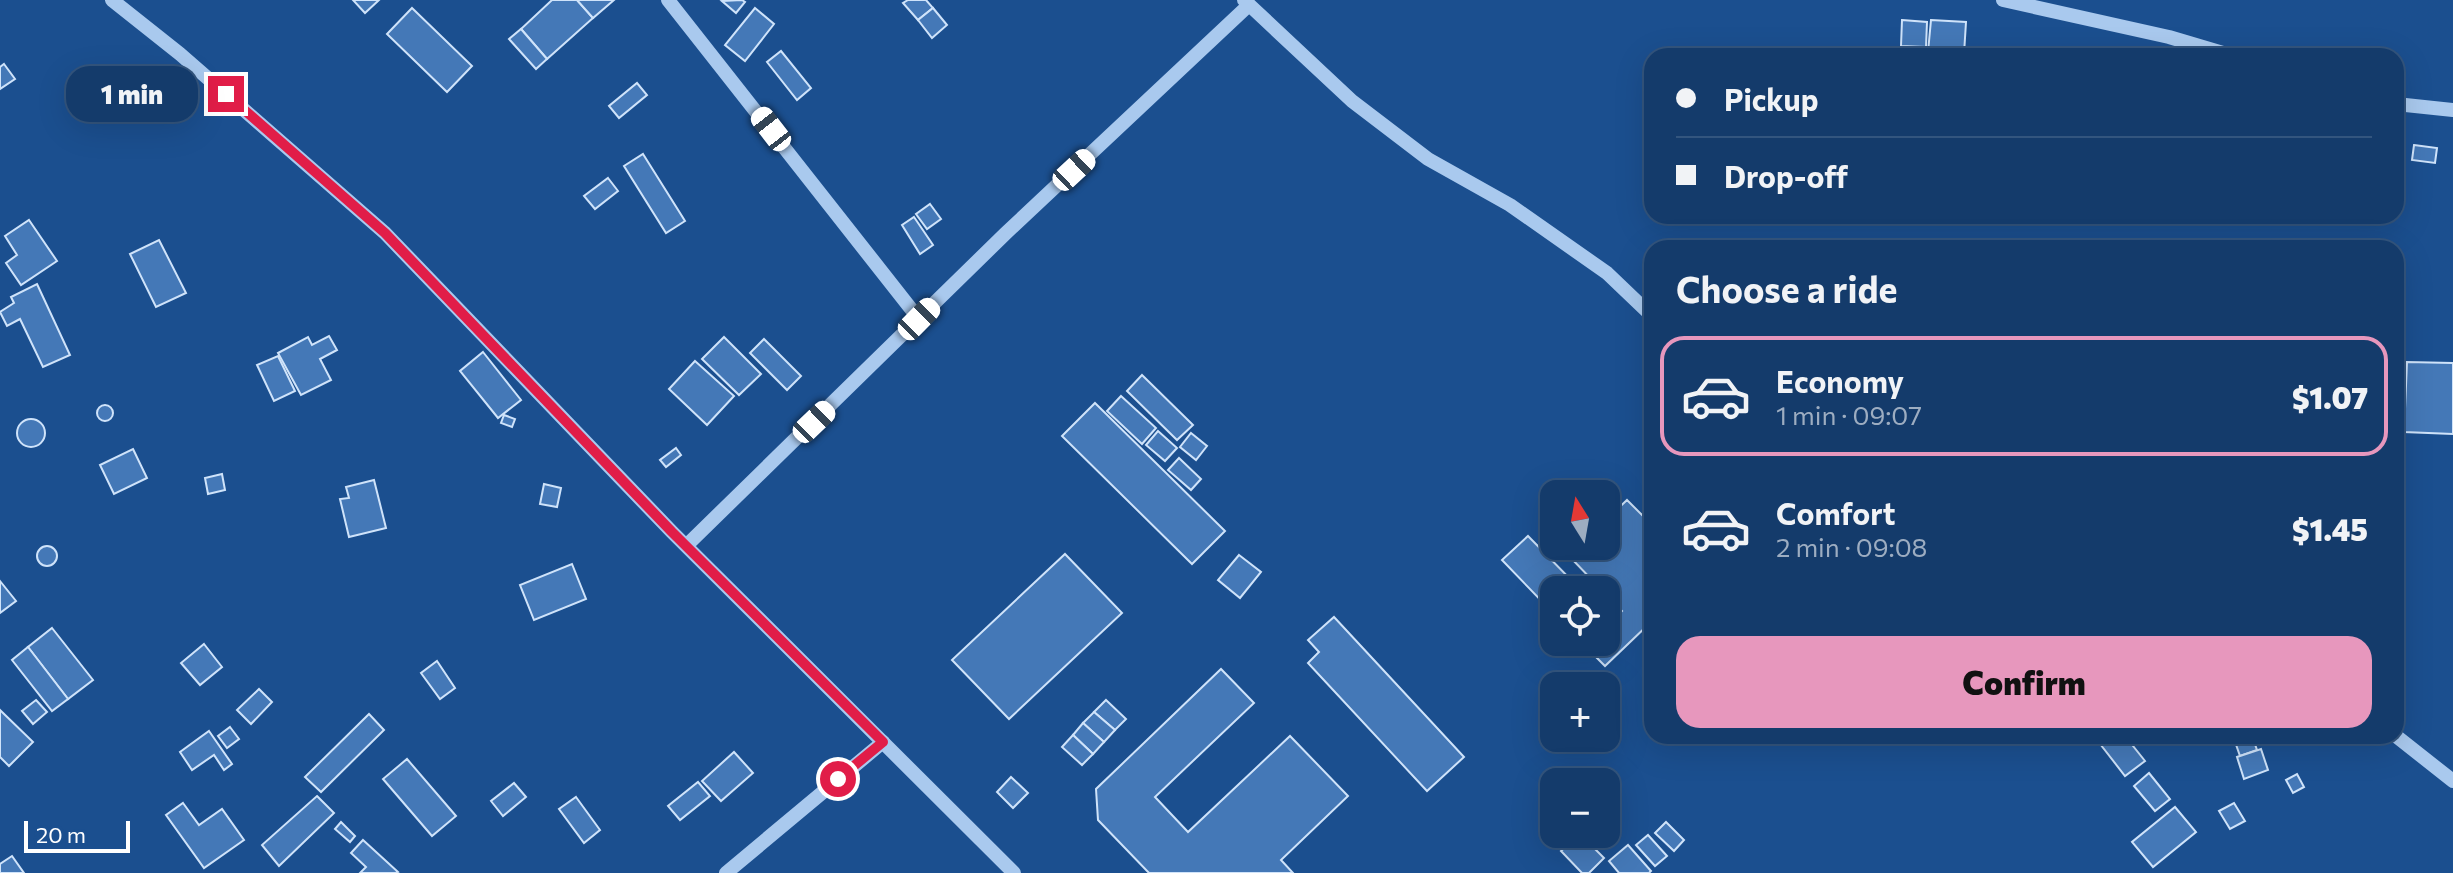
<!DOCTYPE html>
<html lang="en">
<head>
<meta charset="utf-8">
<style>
	body { margin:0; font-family:Commissioner,sans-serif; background:#1d4271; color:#f1f3f6; height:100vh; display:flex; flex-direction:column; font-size:30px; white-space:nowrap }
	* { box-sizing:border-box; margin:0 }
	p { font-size:26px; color:#9dadc1 }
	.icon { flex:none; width:44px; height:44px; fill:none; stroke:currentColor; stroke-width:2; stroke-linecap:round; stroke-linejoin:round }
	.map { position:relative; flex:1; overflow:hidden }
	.side { position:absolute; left:1644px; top:240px; width:760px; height:504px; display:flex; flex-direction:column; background:#143b6b; border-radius:24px; box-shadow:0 8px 32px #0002,0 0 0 2px #33557e }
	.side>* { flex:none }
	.hud { position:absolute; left:1644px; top:48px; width:760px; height:176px; border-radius:24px; box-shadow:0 8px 32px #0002,0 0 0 2px #33557e; display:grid; align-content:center; height:176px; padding:0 32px; background:#143b6b }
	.needle { width:52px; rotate:349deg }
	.buttons { position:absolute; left:1540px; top:480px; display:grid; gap:16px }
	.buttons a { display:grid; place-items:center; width:80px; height:80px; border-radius:16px; background:#143b6b; box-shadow:0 8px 32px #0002,0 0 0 2px #33557e; font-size:40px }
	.scale { position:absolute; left:24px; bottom:20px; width:106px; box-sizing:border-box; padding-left:8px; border:4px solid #fff; border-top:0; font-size:22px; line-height:28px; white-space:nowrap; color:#fff; -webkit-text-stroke:6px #1b4f8f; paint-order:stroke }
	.end { position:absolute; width:36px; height:36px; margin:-18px; border:10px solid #e11d48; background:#fff; box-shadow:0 0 0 4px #fff }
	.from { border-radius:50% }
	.bubble { position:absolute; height:56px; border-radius:24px; background:#143b6b; box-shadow:0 8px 32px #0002,0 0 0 2px #33557e; font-size:26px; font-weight:800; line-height:56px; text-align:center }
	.car { position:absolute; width:24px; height:48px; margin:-24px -12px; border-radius:10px; box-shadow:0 0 6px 2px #0007; background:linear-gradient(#fff 24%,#345 0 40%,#fff 0 76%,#345 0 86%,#fff 0) }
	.hud b { display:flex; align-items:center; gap:28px; height:76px; font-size:30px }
	.hud b+b { border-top:2px solid #33557e }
	.hud i { width:20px; height:20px; background:#f1f3f6 }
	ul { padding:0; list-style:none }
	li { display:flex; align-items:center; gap:24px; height:120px; margin:0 16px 12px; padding:0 16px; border:4px solid transparent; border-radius:24px }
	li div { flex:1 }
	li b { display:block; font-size:30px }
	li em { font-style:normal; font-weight:800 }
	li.selected { border-color:#e797bd }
	li>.icon { width:72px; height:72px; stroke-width:1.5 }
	h2 { padding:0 32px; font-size:36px; line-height:96px }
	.cta { display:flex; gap:16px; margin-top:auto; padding:16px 32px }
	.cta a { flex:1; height:92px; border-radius:24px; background:#e797bd; color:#111; font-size:32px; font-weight:800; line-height:92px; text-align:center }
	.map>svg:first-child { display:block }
	.building { fill:#4478b7; stroke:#cfe3fa; stroke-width:2 }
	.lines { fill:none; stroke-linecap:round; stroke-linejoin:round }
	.minor { stroke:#a9c9ee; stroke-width:14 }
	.route { stroke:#e11d48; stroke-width:10 }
</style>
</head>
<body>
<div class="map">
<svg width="2453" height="873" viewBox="0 0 2453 873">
	<rect width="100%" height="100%" fill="#1b4f8f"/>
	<!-- building -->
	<g class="building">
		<polygon points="353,0 379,0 365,13"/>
		<polygon points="552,0 577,0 593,18 547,59 521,29"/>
		<polygon points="577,0 614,0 593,18"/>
		<polygon points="742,0 745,2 736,13 722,1"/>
		<polygon points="908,0 926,0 933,8 918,20 903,3"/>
		<polygon points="412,8 472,66 447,92 387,34"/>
		<polygon points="755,8 774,24 745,61 725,45"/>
		<polygon points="933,8 947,25 932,38 918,20"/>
		<polygon points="1902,20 1927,22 1926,47 1901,46"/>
		<polygon points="1931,20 1966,22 1964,54 1928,52"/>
		<polygon points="521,29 547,59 536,69 509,39"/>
		<polygon points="781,51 811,88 797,100 767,62"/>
		<polygon points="2115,51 2156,52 2156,56 2115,56"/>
		<polygon points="4,64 15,79 0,89 0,67"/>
		<polygon points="637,83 647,95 619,118 609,106"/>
		<polygon points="2414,145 2437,148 2435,163 2412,160"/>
		<polygon points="643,154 685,221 666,233 624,166"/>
		<polygon points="608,178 618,191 595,209 584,196"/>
		<polygon points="930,204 941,219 927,229 916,214"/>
		<polygon points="914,217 933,245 920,254 902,225"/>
		<polygon points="29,220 57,261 21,285 6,263 17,255 5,236"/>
		<polygon points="159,240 186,293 156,307 130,254"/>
		<polygon points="37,284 70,355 43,367 20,319 7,326 0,312 14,303 11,297"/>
		<polygon points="329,336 337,350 320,359 331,380 301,395 278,353 308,337 312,345"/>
		<polygon points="724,337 761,374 739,395 702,359"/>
		<polygon points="764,339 801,376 787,390 750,353"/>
		<polygon points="483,352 521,400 498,418 460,371"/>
		<polygon points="278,356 295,391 274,401 257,365"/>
		<polygon points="695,361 734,396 707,425 669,389"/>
		<polygon points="2407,362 2453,363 2453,434 2404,432"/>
		<polygon points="1142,375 1193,425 1177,440 1127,391"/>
		<polygon points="2396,387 2402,387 2400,444 2396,444"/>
		<polygon points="1121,396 1156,428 1142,444 1107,411"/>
		<polygon points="1095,403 1225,531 1192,564 1062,436"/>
		<circle cx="105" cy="413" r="8"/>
		<polygon points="504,415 515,419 512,427 501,423"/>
		<circle cx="31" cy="433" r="14"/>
		<polygon points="1158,431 1177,448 1165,461 1146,445"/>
		<polygon points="1191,433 1207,446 1196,460 1180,447"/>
		<polygon points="676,448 681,455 666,467 660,460"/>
		<polygon points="133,449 147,478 114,494 100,465"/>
		<polygon points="1179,458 1201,479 1191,490 1168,470"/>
		<polygon points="222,474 225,490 208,494 205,478"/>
		<polygon points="374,480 386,528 349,537 340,499 349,498 346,487"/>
		<polygon points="544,484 561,488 557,507 540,504"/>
		<polygon points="1627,500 1652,525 1652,621 1605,666 1581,642 1606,642 1606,615 1612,621 1622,611 1569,556 1579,546 1606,546 1606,520"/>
		<polygon points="1528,536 1581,590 1554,590 1554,614 1502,560"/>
		<circle cx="47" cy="556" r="10"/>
		<polygon points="1065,554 1122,613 1009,719 952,660"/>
		<polygon points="1239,555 1261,572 1240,598 1218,580"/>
		<polygon points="572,564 586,599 534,620 520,585"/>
		<polygon points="0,581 16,601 0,613"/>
		<polygon points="1334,617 1464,757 1427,791 1308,663 1319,652 1308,640"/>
		<polygon points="52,628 93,680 68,699 28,647"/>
		<polygon points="204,644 222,667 200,685 181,663"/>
		<polygon points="28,647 68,699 52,711 12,660"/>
		<polygon points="437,661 455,688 440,699 421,673"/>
		<polygon points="1221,669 1254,703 1155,797 1188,832 1290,736 1348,796 1281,860 1293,873 1149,873 1098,820 1096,789"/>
		<polygon points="259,689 272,702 251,724 237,710"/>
		<polygon points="36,700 47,712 33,724 22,711"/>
		<polygon points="1106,700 1126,719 1115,730 1094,712"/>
		<polygon points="0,710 33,742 9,766 0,757"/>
		<polygon points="1094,712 1115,730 1104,742 1083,723"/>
		<polygon points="369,714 384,730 321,792 305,777"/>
		<polygon points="1083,723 1104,742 1093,754 1073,735"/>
		<polygon points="230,727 239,739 227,748 218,736"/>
		<polygon points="209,731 232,764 224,770 214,755 192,770 180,752"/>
		<polygon points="1073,735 1093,754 1082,765 1062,747"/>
		<polygon points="2102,736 2125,736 2145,761 2125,776 2097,740"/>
		<polygon points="2233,736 2252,736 2257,750 2240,756"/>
		<polygon points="2261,749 2268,770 2244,779 2237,757"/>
		<polygon points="734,752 753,773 721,801 702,781"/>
		<polygon points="407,759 456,816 432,836 383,779"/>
		<polygon points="2149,773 2170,799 2155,811 2134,786"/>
		<polygon points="2297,774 2304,787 2293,793 2286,780"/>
		<polygon points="1011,777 1028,793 1013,808 997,792"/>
		<polygon points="698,782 710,796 680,820 668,806"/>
		<polygon points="514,783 526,797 503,816 491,801"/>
		<polygon points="317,796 334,813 279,866 262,845"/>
		<polygon points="576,797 600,830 584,843 559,809"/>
		<polygon points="183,803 199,825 222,809 244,840 204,868 166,815"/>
		<polygon points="2234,803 2245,821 2230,829 2219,811"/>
		<polygon points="2175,807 2196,832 2153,867 2132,842"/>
		<polygon points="341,822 355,836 350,842 335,829"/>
		<polygon points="1666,822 1684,840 1674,851 1655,833"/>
		<polygon points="1580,834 1604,858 1589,873 1582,873 1561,851"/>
		<polygon points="1648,835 1667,856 1655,866 1636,845"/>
		<polygon points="363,840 398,872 396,873 360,873 366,867 351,853"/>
		<polygon points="1628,845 1651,871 1649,873 1619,873 1609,861"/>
		<polygon points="12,856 24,873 0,873 0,864"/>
	</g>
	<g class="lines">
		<!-- minor -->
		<g class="minor">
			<polyline points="112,0 180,54 385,233 672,532 1014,873"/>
			<polyline points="668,0 919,319"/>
			<polyline points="1244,0 1352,101 1428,159 1510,205 1607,273 1652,316"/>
			<polyline points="2003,0 2169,37 2233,56"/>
			<polyline points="2396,104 2453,110"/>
			<polyline points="687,545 1006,233 1249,5"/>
			<polyline points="2396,736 2453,781"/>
			<polyline points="726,873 883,742"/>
		</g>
	</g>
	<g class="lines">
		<!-- route -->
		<polyline class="route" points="226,94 385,233 672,532 883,742 838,779"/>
	</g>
</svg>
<div class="buttons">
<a><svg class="needle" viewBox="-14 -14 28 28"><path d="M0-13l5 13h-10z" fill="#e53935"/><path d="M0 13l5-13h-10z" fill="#9dadc1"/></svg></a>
<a><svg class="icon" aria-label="locate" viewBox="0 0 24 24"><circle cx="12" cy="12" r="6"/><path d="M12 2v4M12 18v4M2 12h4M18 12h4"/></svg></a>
<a>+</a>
<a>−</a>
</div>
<div class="scale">20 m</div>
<i class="end from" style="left:838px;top:779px"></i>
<i class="end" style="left:226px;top:94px"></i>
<div class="bubble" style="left:66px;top:66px;width:132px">1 min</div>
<i class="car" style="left:771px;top:129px;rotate:322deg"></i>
<i class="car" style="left:1074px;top:170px;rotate:47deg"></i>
<i class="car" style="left:919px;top:319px;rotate:45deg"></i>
<i class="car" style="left:814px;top:422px;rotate:46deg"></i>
<div class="hud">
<b><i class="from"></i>Pickup</b>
<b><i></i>Drop-off</b>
</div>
<section class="side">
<h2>Choose a ride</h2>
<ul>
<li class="selected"><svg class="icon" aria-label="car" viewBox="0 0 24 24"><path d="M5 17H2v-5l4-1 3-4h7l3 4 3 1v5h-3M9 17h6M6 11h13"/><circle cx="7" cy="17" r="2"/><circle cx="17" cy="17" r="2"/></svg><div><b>Economy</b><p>1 min · 09:07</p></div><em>$1.07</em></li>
<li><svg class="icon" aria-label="car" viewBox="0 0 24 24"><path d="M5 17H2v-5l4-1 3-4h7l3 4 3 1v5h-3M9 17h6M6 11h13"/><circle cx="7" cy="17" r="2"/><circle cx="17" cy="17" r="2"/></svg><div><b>Comfort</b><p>2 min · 09:08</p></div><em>$1.45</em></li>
</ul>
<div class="cta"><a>Confirm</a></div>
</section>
</div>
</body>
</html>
